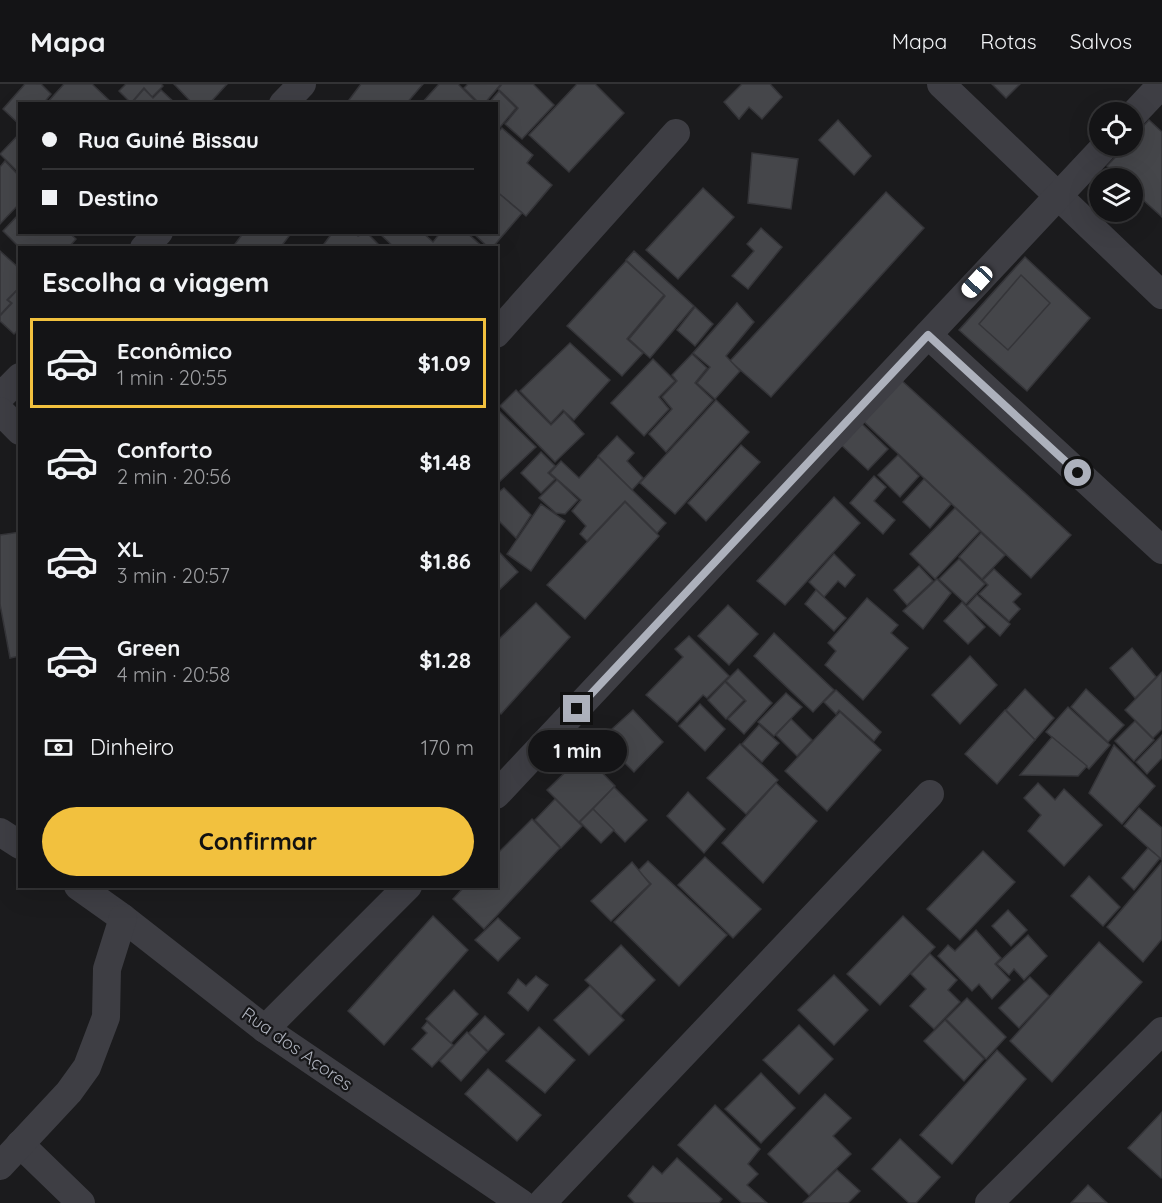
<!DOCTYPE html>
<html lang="pt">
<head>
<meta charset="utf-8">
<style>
	body { margin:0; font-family:Quicksand,sans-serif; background:#212123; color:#f1f3f6; height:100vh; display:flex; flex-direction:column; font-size:22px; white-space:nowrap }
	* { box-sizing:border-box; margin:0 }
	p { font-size:20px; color:#9d9ea1 }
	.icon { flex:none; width:33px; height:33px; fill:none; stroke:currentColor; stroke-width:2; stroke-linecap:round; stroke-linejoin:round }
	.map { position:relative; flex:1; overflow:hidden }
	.drawer { position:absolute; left:18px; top:162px; width:480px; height:642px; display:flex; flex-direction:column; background:#141416; border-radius:0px; box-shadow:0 6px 24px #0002,0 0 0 2px #333335 }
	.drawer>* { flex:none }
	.guide { position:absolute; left:18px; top:18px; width:480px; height:132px; border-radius:0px; box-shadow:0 6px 24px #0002,0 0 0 2px #333335; display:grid; align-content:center; height:132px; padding:0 24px; background:#141416 }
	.controls { position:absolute; left:1089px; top:18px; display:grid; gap:12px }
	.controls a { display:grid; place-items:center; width:54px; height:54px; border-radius:50%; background:#141416; box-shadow:0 6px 24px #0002,0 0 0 2px #333335; font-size:30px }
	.end { position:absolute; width:27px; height:27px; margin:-14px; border:8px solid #adb1bc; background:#111; box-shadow:0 0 0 3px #111 }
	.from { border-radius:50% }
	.bubble { position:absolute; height:42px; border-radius:21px; background:#141416; box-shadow:0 6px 24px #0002,0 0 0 2px #333335; font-size:20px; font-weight:700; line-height:42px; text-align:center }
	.car { position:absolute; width:18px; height:36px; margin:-18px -9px; border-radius:8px; box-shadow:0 0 4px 2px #0007; background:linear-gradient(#fff 24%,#345 0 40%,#fff 0 76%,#345 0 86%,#fff 0) }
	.guide b { display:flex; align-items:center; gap:21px; height:57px; font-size:22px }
	.guide b+b { border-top:2px solid #333335 }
	.guide i { width:15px; height:15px; background:#f1f3f6 }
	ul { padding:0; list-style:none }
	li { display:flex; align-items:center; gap:18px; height:90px; margin:0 12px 9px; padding:0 12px; border:3px solid transparent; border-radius:0px }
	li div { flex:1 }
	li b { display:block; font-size:22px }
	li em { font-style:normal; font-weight:700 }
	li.current { border-color:#f2c13e }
	li>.icon { width:54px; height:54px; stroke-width:1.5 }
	h2 { padding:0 24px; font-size:27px; line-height:72px }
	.pay { display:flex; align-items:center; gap:15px; height:66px; padding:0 24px; font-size:22px }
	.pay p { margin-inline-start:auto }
	.primary-button { display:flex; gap:12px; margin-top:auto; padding:12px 24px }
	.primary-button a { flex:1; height:69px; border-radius:36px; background:#f2c13e; color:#111; font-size:24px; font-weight:700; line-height:69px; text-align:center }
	header { display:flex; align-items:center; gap:36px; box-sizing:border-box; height:84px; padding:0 30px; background:#141416; border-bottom:2px solid #333335 }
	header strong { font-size:28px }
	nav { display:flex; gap:33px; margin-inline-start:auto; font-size:21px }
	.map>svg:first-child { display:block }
	.building { fill:#45464a; stroke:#353539; stroke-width:1.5 }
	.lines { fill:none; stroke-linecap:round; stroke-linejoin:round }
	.minor { stroke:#3e3e44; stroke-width:28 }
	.route { stroke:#adb1bc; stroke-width:8 }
	.labels { text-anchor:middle; stroke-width:4.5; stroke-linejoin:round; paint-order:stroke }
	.street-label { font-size:18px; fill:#adb1bc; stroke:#161618 }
</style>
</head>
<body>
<header>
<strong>Mapa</strong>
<nav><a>Mapa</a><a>Rotas</a><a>Salvos</a></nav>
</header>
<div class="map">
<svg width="1162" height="1119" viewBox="0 0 1162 1119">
	<rect width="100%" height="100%" fill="#1b1b1d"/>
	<!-- building -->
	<g class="building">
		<polygon points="25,0 41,0 51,10 43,20 20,20 20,41 3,25"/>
		<polygon points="64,0 92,0 113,20 46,20"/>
		<polygon points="126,0 161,0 163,2 152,13 144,4 131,19 119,7"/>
		<polygon points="174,0 227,0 209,20 193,20"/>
		<polygon points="361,0 423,0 406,20 346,20"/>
		<polygon points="439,0 458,0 478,20 421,20"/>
		<polygon points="468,0 501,0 484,20 480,20 464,4"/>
		<polygon points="502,0 533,0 554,21 522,55 505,40 518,24 498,5"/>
		<polygon points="577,0 595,0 624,29 569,88 529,51"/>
		<polygon points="742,0 770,0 782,13 762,35 749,23 739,35 724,18"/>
		<polygon points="992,0 1020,0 1006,14"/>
		<polygon points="144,5 153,14 161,6 176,20 131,20"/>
		<polygon points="499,7 516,24 496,48 496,20 488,20"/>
		<polygon points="838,36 871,72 854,91 819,56"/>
		<polygon points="1149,36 1162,48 1162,133 1132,106 1132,94 1120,94 1107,82 1126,62 1132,62 1132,54"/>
		<polygon points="502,44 533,71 527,79 552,101 526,132 496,107 496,50"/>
		<polygon points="20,49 20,90 0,70"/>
		<polygon points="752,69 798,75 791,125 748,119"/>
		<polygon points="5,77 20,93 20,119 0,140 0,83"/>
		<polygon points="703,104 734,133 678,195 646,166"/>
		<polygon points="496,107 522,129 492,164 489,164 472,148 496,148"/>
		<polygon points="886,108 924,144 771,313 730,277"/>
		<polygon points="20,129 20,148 68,148 76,155 68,164 20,164 3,147"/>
		<polygon points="761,144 782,163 748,205 732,192 754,167 747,160"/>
		<polygon points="244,148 292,148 280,164 232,164"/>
		<polygon points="333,148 355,148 358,152 366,148 382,164 328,164 324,160"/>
		<polygon points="378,148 422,148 433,158 441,148 466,148 484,164 395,164"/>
		<polygon points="0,167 20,185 20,203 7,216 11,219 0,231"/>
		<polygon points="634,167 694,222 650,274 629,255 665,212 626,176"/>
		<polygon points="1025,173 1090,234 1027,307 959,246"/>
		<polygon points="626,177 664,211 627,255 643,269 622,292 567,242"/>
		<polygon points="1021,191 1050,219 1008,266 979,240"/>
		<polygon points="20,203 20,244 14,250 0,237 0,232 12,219 8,216"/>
		<polygon points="737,219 754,238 726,272 740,287 715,315 697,299 710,283 693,269"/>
		<polygon points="695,223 713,240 695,262 677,246"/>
		<polygon points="570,259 610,296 574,336 563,326 551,339 520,307"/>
		<polygon points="692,270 707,284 695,299 713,316 666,368 649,350 672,325 662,313 677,297 672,291"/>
		<polygon points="653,275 675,297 659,313 669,325 644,352 611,319"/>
		<polygon points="900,295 1071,451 1031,494 862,336"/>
		<polygon points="516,306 551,341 564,328 584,350 555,378 500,322"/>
		<polygon points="716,316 749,348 675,430 640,399"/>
		<polygon points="496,324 536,363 497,400 496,400"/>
		<polygon points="859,337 888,365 868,386 838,358"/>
		<polygon points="617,352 634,369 627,377 643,394 632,406 598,372"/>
		<polygon points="741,361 760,378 706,437 688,419"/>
		<polygon points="541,368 555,382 548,389 555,395 541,409 521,389"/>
		<polygon points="898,371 919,392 900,413 878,391"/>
		<polygon points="598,373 666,439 657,449 625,417 587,457 580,450 586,442 572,427 581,416 550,389 561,377 579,394"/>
		<polygon points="874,392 886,403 874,417 895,436 883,450 850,419"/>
		<polygon points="924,395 951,420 930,444 903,418"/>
		<polygon points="557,396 578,416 565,430 556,429 539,414"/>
		<polygon points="504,404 531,431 516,454 499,437 496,439 496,410"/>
		<polygon points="834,413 860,439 785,521 757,497"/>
		<polygon points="625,418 659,452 585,535 547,501"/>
		<polygon points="541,420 565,437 531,487 507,470"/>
		<polygon points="955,424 980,447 935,495 910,470"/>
		<polygon points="20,448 20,572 10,574 0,520 0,451"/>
		<polygon points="981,449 1005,471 982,495 959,473"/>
		<polygon points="500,469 518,488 496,509 496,472"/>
		<polygon points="834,470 855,491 845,503 838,497 824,513 809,498"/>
		<polygon points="959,475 985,500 966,520 939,495"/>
		<polygon points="919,482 933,497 907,521 894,506"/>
		<polygon points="994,485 1021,510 1013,518 1020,525 1009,537 979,510 988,501 983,496"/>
		<polygon points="937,495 951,509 923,545 903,527"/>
		<polygon points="816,506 846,534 834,547 805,520"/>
		<polygon points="977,511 1010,540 1000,552 967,522"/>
		<polygon points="867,514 898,541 891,549 908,564 863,616 825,581 836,567 828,559"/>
		<polygon points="962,518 985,543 968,560 944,537"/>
		<polygon points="536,519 570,553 501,630 496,626 496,558"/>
		<polygon points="728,521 758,550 729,581 698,552"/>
		<polygon points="774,549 834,606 813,628 754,572"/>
		<polygon points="689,552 729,592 707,614 703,611 677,638 646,611 683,573 675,565"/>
		<polygon points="1132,564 1156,593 1135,614 1110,584"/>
		<polygon points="970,572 997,601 960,640 932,611"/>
		<polygon points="738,585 772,619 744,650 728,635 746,617 726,597"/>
		<polygon points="1162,588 1162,645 1153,654 1125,626"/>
		<polygon points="725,598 744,616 726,635 708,616"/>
		<polygon points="1025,605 1054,634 1035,656 1006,626"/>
		<polygon points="1086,605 1124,641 1108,658 1071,623"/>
		<polygon points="836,606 881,648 874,657 839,626 836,630 824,618"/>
		<polygon points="786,609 802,623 774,652 758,638"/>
		<polygon points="700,620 725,645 705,667 679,642"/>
		<polygon points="1068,623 1110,661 1089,685 1046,648"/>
		<polygon points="633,626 663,658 634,688 601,655"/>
		<polygon points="1005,626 1035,656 997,700 965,670"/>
		<polygon points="840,628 881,666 827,727 785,687"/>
		<polygon points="791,635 812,656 797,672 776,651"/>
		<polygon points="1135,637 1154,656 1134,677 1115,657"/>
		<polygon points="759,641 779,659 762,678 742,660"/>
		<polygon points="1162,651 1162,674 1147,690 1136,678"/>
		<polygon points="1052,653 1087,682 1078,692 1020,691"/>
		<polygon points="740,660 778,696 746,730 707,694"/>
		<polygon points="1114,661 1155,702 1122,740 1089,709"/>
		<polygon points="584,670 615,702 579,738 547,706"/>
		<polygon points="776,699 817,737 763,799 722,759"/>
		<polygon points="1038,699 1055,716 1064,705 1102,741 1064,782 1028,747 1041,731 1024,714"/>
		<polygon points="614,703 647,736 625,758 593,725"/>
		<polygon points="688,708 725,745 704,769 667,732"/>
		<polygon points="555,715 582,742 561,764 535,736"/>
		<polygon points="1139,724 1162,744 1162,776 1124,742"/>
		<polygon points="593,725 614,746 601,759 580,738"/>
		<polygon points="532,735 560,764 484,845 453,815 465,802 496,802 496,771"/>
		<polygon points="1148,764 1160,774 1134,806 1122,794"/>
		<polygon points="983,767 1015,798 960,856 927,825"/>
		<polygon points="705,773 761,825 733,854 678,801"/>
		<polygon points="648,777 727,851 679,902 614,838 651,800 638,787"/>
		<polygon points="632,778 650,800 611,837 591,817"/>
		<polygon points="1162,778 1162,855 1143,878 1107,843"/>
		<polygon points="1089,792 1120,823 1103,842 1071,812"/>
		<polygon points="1008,826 1027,846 1011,862 992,842"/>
		<polygon points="433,832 468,866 384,961 348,927"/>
		<polygon points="903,832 935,863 880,921 847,890"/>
		<polygon points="498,834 520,854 498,877 475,856"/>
		<polygon points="976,846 1001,874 995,880 1010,896 992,915 979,900 972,907 938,872 948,861 955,867"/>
		<polygon points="1028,851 1047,872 1024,896 1014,885 1009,891 997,880"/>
		<polygon points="1099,858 1142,898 1052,998 1010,957"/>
		<polygon points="621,861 655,896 621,931 585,896"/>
		<polygon points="930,870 957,896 948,906 960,918 934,945 910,922 926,905 911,890"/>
		<polygon points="834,891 868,926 834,961 798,926"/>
		<polygon points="536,892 548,901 528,927 508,909 518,895 526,902"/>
		<polygon points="1030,893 1049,912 1019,944 999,924"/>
		<polygon points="590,902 624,936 589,971 554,936"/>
		<polygon points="454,906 478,930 451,959 426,935"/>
		<polygon points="967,914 1006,953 986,975 946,935"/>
		<polygon points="485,932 504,950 488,967 469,949"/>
		<polygon points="945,936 984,975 964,997 924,957"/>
		<polygon points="427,938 453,961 432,983 412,965 427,949 422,944"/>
		<polygon points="799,941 833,975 799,1010 763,976"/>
		<polygon points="539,943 575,976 545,1009 506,977"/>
		<polygon points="467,948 487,968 461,997 440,977"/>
		<polygon points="997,966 1026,995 952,1080 920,1051"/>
		<polygon points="488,985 541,1031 517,1057 465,1010"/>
		<polygon points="761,989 795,1024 761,1059 725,1025"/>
		<polygon points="825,1010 851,1034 833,1052 851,1070 809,1111 768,1070"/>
		<polygon points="715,1021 760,1065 748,1080 758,1090 747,1101 767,1119 742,1119 678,1061"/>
		<polygon points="1162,1028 1162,1093 1161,1094 1128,1064"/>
		<polygon points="900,1055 940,1093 916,1119 909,1119 872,1085"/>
		<polygon points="677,1074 722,1115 719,1119 635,1119 628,1112 653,1082 662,1090"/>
		<polygon points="837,1086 860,1107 848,1119 803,1119"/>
		<polygon points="1088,1101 1107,1119 1071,1119"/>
	</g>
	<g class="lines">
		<!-- minor -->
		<g class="minor">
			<polyline points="941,0 1162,211"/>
			<polyline points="283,20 302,0"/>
			<polyline points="1132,32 1162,0"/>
			<polyline points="144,164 159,148"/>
			<polyline points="496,250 676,49"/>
			<polyline points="928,251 1162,466"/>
			<polyline points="0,313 20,293"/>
			<polyline points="0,327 20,347"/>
			<polyline points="496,711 1105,62"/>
			<polyline points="0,748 20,761"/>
			<polyline points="78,802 123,834 265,945 521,1119"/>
			<polyline points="265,945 408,802"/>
			<polyline points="20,1060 81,1119"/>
			<polyline points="0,1082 69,1008 87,983 106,933 107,885 123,834"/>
			<polyline points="542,1119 930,710"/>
			<polyline points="989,1119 1162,947"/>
		</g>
	</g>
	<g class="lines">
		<!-- route -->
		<polyline class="route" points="577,625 928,251 1078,389"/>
	</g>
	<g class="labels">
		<!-- street labels -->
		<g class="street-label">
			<text transform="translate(297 965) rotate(35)" y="6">Rua dos Açores</text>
		</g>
	</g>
</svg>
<div class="controls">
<a><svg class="icon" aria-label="locate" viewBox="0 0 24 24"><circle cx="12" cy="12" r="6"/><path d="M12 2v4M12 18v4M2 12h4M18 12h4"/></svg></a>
<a><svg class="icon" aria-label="layers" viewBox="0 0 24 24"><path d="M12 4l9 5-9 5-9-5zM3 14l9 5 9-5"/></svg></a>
</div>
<i class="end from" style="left:1078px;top:389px"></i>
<i class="end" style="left:577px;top:625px"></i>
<div class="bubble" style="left:528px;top:646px;width:99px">1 min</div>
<i class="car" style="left:977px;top:198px;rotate:223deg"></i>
<div class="guide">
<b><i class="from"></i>Rua Guiné Bissau</b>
<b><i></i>Destino</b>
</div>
<section class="drawer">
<h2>Escolha a viagem</h2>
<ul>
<li class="current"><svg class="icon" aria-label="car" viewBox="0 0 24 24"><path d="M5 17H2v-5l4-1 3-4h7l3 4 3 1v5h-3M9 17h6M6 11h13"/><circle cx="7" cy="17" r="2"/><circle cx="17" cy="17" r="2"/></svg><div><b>Econômico</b><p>1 min · 20:55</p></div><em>$1.09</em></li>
<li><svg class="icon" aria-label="car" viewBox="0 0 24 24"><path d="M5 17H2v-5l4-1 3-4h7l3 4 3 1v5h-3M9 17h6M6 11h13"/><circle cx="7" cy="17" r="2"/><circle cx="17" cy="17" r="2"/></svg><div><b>Conforto</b><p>2 min · 20:56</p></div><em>$1.48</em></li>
<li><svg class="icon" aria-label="car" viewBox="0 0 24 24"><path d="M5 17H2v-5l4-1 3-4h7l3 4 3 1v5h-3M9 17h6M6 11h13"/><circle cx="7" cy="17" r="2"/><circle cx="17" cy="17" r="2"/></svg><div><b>XL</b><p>3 min · 20:57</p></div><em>$1.86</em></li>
<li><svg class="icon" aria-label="car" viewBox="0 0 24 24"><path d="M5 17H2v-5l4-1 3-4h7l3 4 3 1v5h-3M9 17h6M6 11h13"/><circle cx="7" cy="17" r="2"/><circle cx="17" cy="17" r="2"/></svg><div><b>Green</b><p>4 min · 20:58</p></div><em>$1.28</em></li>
</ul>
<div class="pay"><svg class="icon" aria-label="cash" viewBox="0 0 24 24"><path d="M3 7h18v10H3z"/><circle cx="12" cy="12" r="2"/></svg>Dinheiro<p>170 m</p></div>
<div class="primary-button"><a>Confirmar</a></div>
</section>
</div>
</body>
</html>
